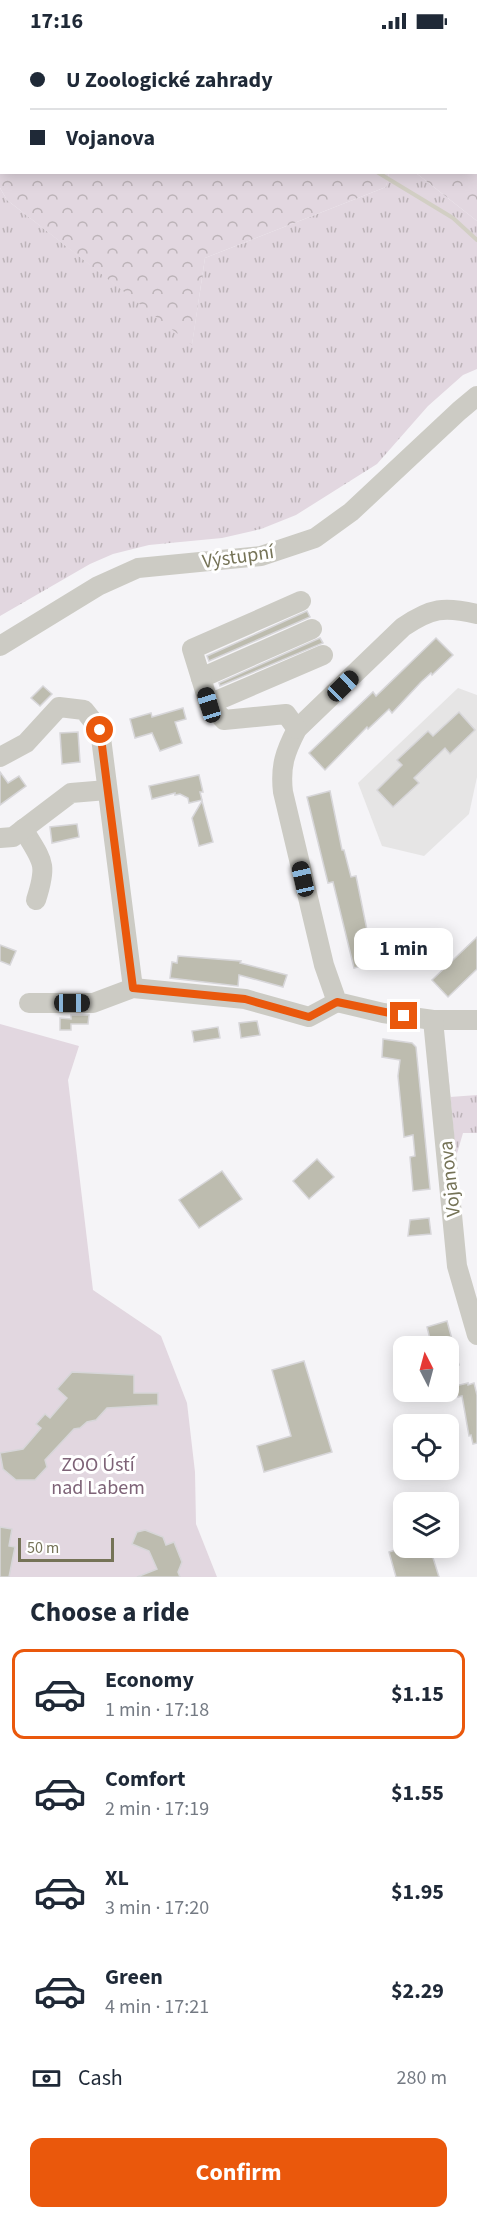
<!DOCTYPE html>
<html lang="en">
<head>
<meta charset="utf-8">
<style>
	body { margin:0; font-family:"Source Sans 3",sans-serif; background:#f6f6f7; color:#1f2937; height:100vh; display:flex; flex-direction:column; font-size:22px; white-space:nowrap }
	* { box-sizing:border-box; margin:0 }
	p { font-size:20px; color:#747a83 }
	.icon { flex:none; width:33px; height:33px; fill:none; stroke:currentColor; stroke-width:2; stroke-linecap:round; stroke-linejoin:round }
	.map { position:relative; height:1535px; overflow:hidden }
	.panel { display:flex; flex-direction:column; background:#fff; flex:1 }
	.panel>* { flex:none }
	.banner { position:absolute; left:0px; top:0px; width:477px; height:132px; box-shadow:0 3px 15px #0003; display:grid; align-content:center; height:132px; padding:0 30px; background:#fff }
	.needle { width:39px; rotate:354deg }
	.controls { position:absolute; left:393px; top:1294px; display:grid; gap:12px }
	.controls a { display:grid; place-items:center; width:66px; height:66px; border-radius:12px; background:#fff; box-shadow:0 3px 15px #0003; font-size:30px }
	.scale { position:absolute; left:18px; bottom:15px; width:96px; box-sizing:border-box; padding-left:6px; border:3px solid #757357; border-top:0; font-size:16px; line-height:21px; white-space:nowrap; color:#757357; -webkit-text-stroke:4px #fff; paint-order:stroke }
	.end { position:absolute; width:27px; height:27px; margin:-14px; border:8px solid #ea580c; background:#fff; box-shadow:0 0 0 3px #fff }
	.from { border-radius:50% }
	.bubble { position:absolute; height:42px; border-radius:12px; background:#fff; box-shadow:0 3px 15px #0003; font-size:20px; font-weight:700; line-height:42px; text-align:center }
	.car { position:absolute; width:18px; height:36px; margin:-18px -9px; border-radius:8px; box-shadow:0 0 4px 2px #0007; background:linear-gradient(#222 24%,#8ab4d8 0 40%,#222 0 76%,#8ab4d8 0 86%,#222 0) }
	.banner b { display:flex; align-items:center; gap:21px; height:57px; font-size:22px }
	.banner b+b { border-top:2px solid #e0e1e3 }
	.banner i { width:15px; height:15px; background:#1f2937 }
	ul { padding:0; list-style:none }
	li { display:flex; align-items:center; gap:18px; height:90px; margin:0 12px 9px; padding:0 18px; border:3px solid transparent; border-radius:12px }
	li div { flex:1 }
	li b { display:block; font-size:22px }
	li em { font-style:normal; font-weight:700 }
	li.on { border-color:#ea580c }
	li>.icon { width:54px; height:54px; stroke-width:1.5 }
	h2 { padding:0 30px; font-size:27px; line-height:72px }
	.pay { display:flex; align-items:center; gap:15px; height:66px; padding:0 30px; font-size:22px }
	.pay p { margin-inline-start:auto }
	.button { display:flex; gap:12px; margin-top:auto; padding:12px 30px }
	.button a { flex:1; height:69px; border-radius:12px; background:#ea580c; color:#fff; font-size:24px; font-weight:700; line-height:69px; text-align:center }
	.status { display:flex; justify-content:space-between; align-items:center; height:42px; padding:0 30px; background:#fff; direction:ltr }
	.status svg { height:16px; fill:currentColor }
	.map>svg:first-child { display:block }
	.built { fill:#e6e5e5 }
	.grass { fill:url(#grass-tufts) }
	.forest { fill:url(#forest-crowns) }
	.park { fill:#e2d7e0 }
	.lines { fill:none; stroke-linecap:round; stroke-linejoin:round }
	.stream { stroke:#d2cfc4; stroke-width:4 }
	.building { fill:#bdbcaf; stroke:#d7d6d9; stroke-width:1.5 }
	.minor { stroke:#cccbc4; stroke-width:20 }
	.route { stroke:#ea580c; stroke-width:8 }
	.labels { text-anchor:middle; stroke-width:6; stroke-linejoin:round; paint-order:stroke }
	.street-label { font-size:20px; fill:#757357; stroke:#fff }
	.park-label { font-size:20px; fill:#7e6377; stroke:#fff }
</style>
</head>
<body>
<div class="status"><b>17:16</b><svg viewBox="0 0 49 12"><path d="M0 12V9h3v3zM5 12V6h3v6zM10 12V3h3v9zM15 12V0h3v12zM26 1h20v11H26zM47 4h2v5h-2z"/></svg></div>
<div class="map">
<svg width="477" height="1535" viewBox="0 0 477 1535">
	<defs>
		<pattern id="grass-tufts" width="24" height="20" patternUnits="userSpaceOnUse" patternTransform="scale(1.5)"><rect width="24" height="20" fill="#e2d7e0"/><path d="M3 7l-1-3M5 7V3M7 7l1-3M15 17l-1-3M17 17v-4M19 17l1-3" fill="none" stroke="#bcb3b8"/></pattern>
		<pattern id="forest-crowns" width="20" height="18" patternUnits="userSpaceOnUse" patternTransform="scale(1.5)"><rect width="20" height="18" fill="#e2d7e0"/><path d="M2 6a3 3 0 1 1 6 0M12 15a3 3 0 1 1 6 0" fill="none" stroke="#bcb3b8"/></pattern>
	</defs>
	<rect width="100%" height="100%" fill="#f5f4f7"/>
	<!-- built -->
	<polygon class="built" points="458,646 477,653 477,735 469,772 424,814 382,804 358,741"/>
	<!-- grass -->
	<g class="grass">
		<polygon points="389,131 416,131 477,179 477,327 463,333 428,364 377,422 296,473 261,487 222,496 149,503 113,512 90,522 0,574 0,146 7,158 192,302 205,216 386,145"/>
		<polygon points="444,986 450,1055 477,1053 477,1091 463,1091 456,1115"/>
	</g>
	<!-- forest -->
	<polygon class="forest" points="0,0 477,0 477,179 416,131 476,130 476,2 2,2 2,130 389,131 386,145 205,216 192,303 7,158 0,146"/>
	<!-- park -->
	<polygon class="park" points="0,982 79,1004 68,1038 93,1248 161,1294 187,1361 195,1430 196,1482 217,1535 0,1535"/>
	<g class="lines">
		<!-- stream -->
		<g class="stream">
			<polyline points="283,0 285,2"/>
			<polyline points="310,0 310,2"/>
			<polyline points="377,130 453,176 477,198"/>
		</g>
	</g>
	<!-- building -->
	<g class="building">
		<polygon points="307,569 310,575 209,619 207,614"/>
		<polygon points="320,596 323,601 220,644 219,641"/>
		<polygon points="436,596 453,613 432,633 431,631 421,640 392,671 389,667 368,687 367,685 325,728 309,711 373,650 376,654"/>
		<polygon points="43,644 52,652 40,664 31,656"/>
		<polygon points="183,666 186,677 175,680 182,701 160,709 152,691 135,696 130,677 151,671 152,675"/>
		<polygon points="459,670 475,688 450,712 445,706 414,736 419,741 393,765 377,748 402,723 397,718 428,689 433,694"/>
		<polygon points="78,690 80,720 62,722 60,691"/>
		<polygon points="0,730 8,741 19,734 26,744 0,763"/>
		<polygon points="199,733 203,750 200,750 202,758 189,761 188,756 180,752 175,753 175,751 152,757 149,744"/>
		<polygon points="330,749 342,808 344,808 351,835 356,834 368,893 370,893 377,920 354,926 333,840 328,841 307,755"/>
		<polygon points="202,759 213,800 199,804 192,776"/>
		<polygon points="77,782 79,795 52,801 50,785"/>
		<polygon points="477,895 477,927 448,955 432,938"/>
		<polygon points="0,903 16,909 10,923 0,919"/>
		<polygon points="178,914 241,919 240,921 287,933 283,945 239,933 238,944 170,936 172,920 177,921"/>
		<polygon points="71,973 89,973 88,982 71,982 71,988 60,988 60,976 71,977"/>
		<polygon points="257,979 260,993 241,996 239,981"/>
		<polygon points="218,985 220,996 194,1000 192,989"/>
		<polygon points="383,997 412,1001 416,1005 430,1147 413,1149 410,1115 415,1114 413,1093 404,1095 398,1034 400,1018 382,1015"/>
		<polygon points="317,1117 334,1135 309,1157 293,1139"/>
		<polygon points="222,1129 242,1157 199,1186 179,1158"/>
		<polygon points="429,1176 431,1192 408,1194 410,1178"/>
		<polygon points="447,1279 459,1323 448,1326 448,1305 432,1305 427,1285"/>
		<polygon points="304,1319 332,1410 264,1430 257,1404 291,1394 272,1328"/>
		<polygon points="72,1330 134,1333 134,1351 158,1351 158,1363 107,1366 96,1378 87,1380 80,1386 74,1387 45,1418 47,1425 35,1438 16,1438 3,1427 0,1411 23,1407 41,1386 36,1382 45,1372 50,1376 67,1356 57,1347"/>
		<polygon points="468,1341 468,1343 474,1341 477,1353 477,1401 473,1402 471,1393 469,1394 462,1354 458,1355 455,1344"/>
		<polygon points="0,1485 12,1487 9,1504 15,1505 9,1535 0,1535"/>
		<polygon points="145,1488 163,1495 166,1503 174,1500 182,1520 178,1530 180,1535 137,1535 157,1527 149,1509 132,1502 137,1490"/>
		<polygon points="402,1506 430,1506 439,1535 396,1535 389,1510"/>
	</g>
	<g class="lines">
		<!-- minor -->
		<g class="minor">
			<path d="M 477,572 C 444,564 431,566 403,585 L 297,687 C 285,710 280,724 283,750 L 324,923 L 337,960 L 383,971 L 433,978 L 477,978"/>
			<polyline points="0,604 98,544 138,526 261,514 315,496 351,470 459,369 477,354"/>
			<polyline points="201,636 312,587"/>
			<polyline points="209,662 323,613"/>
			<polyline points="297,687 286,672 224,678 209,662 192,607 301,559"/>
			<polyline points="0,715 26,701 59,665 84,668 100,688 133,946"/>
			<path d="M 23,787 C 43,820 48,821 36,858"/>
			<polyline points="0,796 13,795 71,751 107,748"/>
			<polyline points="29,961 93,961 133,946 245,957 309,975 337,960"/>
			<polyline points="433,978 457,1224 477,1293"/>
		</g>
	</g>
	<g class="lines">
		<!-- route -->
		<polyline class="route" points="100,688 133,946 245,957 309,975 337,960 404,974"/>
	</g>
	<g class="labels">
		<!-- street labels -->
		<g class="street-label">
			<text transform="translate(238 514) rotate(-8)" y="7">Výstupní</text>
			<text transform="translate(449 1137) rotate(-96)" y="7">Vojanova</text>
		</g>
		<!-- park labels -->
		<g class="park-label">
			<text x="98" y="1429">ZOO Ústí<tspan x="98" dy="23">nad Labem</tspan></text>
		</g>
	</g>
</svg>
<div class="controls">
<a><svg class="needle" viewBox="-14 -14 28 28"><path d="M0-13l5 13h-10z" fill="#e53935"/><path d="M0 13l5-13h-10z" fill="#747a83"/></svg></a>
<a><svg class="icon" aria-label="locate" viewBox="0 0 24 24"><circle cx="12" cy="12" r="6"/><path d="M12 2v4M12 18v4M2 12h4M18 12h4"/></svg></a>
<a><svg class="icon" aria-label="layers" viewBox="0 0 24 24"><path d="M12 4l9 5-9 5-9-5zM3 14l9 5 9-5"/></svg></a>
</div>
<div class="scale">50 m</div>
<i class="end from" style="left:100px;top:688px"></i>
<i class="end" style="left:404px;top:974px"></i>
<div class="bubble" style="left:354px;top:886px;width:99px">1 min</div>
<i class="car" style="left:343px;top:644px;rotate:46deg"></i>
<i class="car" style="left:209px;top:663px;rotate:343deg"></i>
<i class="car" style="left:303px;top:837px;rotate:347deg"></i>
<i class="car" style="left:72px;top:961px;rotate:90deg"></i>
<div class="banner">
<b><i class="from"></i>U Zoologické zahrady</b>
<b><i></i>Vojanova</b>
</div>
</div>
<section class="panel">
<h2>Choose a ride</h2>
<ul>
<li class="on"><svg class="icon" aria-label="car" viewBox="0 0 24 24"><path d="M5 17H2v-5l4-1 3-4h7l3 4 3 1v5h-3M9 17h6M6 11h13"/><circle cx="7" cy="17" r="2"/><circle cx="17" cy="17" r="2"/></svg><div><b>Economy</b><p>1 min · 17:18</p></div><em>$1.15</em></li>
<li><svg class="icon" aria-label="car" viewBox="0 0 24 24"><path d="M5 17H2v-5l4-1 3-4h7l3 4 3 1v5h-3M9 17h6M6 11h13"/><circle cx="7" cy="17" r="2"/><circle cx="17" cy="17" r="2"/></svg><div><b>Comfort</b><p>2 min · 17:19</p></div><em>$1.55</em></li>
<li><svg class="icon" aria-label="car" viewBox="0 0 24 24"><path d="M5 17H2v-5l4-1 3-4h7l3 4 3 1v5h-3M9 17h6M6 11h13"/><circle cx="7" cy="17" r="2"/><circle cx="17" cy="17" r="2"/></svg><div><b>XL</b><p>3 min · 17:20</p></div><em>$1.95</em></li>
<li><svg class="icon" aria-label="car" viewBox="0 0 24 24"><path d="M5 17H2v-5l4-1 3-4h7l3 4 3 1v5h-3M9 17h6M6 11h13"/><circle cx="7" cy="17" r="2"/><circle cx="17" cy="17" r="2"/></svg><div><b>Green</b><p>4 min · 17:21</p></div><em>$2.29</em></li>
</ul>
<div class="pay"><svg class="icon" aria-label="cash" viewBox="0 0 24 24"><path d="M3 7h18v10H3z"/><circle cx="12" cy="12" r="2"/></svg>Cash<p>280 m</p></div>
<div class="button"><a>Confirm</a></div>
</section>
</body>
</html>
